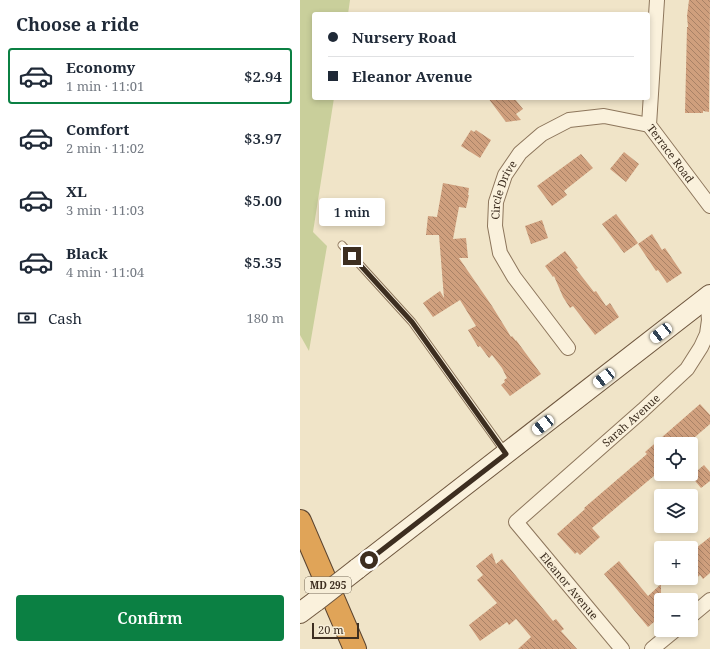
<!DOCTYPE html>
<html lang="en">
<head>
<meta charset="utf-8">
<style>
	body { margin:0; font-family:"Noto Serif",serif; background:#f2f2f3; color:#1f2937; height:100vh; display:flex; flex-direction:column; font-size:15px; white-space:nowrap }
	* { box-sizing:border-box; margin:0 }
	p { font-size:13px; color:#747a83 }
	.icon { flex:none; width:22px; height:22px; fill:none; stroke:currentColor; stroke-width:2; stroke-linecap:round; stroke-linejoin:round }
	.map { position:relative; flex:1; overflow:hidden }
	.details { display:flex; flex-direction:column; background:#fff; width:300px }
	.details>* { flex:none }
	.guide { position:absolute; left:12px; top:12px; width:338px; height:88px; border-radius:4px; box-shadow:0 2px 6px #0003; display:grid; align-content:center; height:88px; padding:0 16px; background:#fff }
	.fabs { position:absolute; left:354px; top:437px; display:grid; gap:8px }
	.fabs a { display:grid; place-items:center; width:44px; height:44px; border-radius:4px; background:#fff; box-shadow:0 2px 6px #0003; font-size:20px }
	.scale { position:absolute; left:12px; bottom:10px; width:47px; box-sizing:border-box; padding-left:4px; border:2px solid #3d2e20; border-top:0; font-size:11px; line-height:14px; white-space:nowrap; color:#3d2e20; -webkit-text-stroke:3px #f7eed8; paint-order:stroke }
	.end { position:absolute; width:18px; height:18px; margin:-9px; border:5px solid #3d2e20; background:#fff; box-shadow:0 0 0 2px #fff }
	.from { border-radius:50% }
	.bubble { position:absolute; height:28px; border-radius:4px; background:#fff; box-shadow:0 2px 6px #0003; font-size:13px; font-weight:600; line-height:28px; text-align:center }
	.car { position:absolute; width:12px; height:24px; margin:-12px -6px; border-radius:5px; box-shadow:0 0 3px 1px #0007; background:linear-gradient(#fff 24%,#345 0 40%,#fff 0 76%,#345 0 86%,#fff 0) }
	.guide b { display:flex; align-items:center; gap:14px; height:38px; font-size:15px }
	.guide b+b { border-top:1px solid #e0e1e3 }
	.guide i { width:10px; height:10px; background:#1f2937 }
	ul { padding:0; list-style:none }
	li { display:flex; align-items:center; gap:12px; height:56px; margin:0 8px 6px; padding:0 8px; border:2px solid transparent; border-radius:4px }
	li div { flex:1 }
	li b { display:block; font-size:15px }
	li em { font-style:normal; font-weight:600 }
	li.active { border-color:#0b8043 }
	li>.icon { width:36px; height:36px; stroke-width:1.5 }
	h2 { padding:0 16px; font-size:18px; line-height:48px }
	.pay { display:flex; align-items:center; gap:10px; height:44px; padding:0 16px; font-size:15px }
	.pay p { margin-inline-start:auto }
	.cta { display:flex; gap:8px; margin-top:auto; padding:8px 16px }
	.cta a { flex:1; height:46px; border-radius:4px; background:#0b8043; color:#fff; font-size:16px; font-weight:600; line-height:46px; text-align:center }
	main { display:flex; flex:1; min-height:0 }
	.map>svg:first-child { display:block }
	.park { fill:#c9cf9b }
	.building { fill:url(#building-back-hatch) }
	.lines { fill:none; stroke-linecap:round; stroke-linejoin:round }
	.service-casing { stroke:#8d765c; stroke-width:9 }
	.minor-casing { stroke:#8d765c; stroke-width:16 }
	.secondary-casing { stroke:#6f573f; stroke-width:22 }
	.motorway-casing { stroke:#5b4430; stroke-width:24 }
	.service { stroke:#faf1dc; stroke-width:7 }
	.minor { stroke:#faf1dc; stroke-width:14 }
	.secondary { stroke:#faf1dc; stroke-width:20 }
	.motorway { stroke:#e0a458; stroke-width:22 }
	.secondary-bridge-casing { stroke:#6f573f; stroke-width:22; stroke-linecap:butt }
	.secondary-bridge { stroke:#faf1dc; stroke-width:20 }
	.route { stroke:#3d2e20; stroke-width:5 }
	.labels { text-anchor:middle; stroke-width:3.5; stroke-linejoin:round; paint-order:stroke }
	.shield { fill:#f7eed8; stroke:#756857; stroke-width:1 }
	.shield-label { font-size:10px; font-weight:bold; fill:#3d2e20 }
	.street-label { font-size:11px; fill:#3d2e20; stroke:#f7eed8 }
</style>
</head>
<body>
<main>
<section class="details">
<h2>Choose a ride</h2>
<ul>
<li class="active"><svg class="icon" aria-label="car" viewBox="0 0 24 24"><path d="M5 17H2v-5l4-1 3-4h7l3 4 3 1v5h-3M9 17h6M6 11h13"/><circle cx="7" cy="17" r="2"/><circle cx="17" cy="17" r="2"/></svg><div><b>Economy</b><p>1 min · 11:01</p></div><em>$2.94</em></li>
<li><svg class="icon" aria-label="car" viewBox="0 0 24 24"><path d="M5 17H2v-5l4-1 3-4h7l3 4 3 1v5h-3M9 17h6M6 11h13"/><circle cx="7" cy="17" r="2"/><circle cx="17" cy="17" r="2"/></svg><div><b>Comfort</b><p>2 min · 11:02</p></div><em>$3.97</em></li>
<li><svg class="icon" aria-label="car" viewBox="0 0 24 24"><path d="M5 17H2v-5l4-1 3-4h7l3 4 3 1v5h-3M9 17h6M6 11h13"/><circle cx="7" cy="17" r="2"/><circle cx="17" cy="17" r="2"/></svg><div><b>XL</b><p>3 min · 11:03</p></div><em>$5.00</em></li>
<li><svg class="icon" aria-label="car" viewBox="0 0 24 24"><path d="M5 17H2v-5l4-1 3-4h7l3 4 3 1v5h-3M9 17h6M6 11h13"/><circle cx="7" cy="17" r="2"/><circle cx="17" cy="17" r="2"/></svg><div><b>Black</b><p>4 min · 11:04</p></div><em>$5.35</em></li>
</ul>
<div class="pay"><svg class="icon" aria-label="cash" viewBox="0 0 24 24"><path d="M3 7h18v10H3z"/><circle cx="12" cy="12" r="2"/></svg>Cash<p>180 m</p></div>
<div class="cta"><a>Confirm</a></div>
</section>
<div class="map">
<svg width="410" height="649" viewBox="0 0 410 649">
	<defs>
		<pattern id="building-back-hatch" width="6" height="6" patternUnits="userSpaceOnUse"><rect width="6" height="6" fill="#cf9f7d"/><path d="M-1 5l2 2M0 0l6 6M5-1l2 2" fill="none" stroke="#a98266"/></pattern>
	</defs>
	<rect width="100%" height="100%" fill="#f0e4c8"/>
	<!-- park -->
	<polygon class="park" points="0,0 50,0 48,14 14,14 14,98 34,98 13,232 27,246 9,351 0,335"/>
	<!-- building -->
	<g class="building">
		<polygon points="389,0 410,0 409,112 403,111 403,113 385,113 387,27 388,27 387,16"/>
		<polygon points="188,98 214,98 223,109 216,114 221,120 206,122"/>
		<polygon points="171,130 174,132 176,130 191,140 180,158 161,146"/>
		<polygon points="324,152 339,164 326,182 310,169"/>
		<polygon points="281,154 293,168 264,191 267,195 252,206 237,186"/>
		<polygon points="143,183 169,188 168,195 169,195 166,208 159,207 153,239 166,238 168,258 159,258 192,306 211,337 212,336 216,341 216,340 241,374 210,396 201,385 205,382 204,380 207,378 202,368 192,355 189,358 180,346 178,347 168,330 176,326 160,300 133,317 123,303 140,291 144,298 139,235 126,235 128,216 137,217"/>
		<polygon points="316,214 338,243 324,253 302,224"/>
		<polygon points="242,220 248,238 231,244 225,226"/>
		<polygon points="352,234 362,250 365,248 382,273 367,283 358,270 356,271 338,244"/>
		<polygon points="265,251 278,268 276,269 294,292 296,291 306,306 310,303 319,317 295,335 273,306 270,308 263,297 254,276 253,277 245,266"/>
		<polygon points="400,404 410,415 410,424 387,444 361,444 361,470 292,528 300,537 280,555 277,552 275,554 257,534 285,509 284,508 347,454 345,452"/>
		<polygon points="404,465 410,472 410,481 401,488 391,476"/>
		<polygon points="410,537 410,573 403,579 400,575 391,583 391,552"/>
		<polygon points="192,553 196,564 202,559 253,621 256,619 264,629 261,631 277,649 218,649 231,637 216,619 209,625 207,622 180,641 169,625 197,603 177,580 183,575 176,566"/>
		<polygon points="319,561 348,596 361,584 361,616 348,627 304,574"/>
	</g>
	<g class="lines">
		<!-- service casing -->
		<g class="service-casing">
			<polyline id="service" points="42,245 112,322 205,452"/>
		</g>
		<!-- minor casing -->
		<g class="minor-casing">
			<g id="minor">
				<path id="s1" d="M 357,0 L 349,125 L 410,206"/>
				<path id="s2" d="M 268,348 L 214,277 L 200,253 L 195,226 L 196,202 L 205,175 L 220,153 L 242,134 L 269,120 L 304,116 L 349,125"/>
				<polyline points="391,616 410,600"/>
				<path id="s3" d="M 322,649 L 216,522 L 343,410 L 387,369 L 401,347 L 407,334 L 409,320 L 407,297"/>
				<polyline points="352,649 375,630"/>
			</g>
		</g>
		<!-- secondary casing -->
		<g class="secondary-casing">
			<g id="secondary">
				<polyline points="57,569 410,295"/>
				<polyline points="0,613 16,601"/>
			</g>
		</g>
		<!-- motorway casing -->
		<g class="motorway-casing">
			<polyline id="motorway" points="0,521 55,649"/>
		</g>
		<!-- service -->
		<use href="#service" class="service"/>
		<!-- minor -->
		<use href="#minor" class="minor"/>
		<!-- secondary -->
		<use href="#secondary" class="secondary"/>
		<!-- motorway -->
		<use href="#motorway" class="motorway"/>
		<!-- secondary-bridge casing -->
		<g class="secondary-bridge-casing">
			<polyline id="secondary-bridge" points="16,601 57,569"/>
		</g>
		<!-- secondary-bridge -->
		<use href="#secondary-bridge" class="secondary-bridge"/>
	</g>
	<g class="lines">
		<!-- route -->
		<polyline class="route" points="52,256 112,322 206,454 69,560"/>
	</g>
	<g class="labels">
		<!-- shield labels -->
		<rect class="shield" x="5" y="577" width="46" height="16" rx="3"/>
		<g class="shield-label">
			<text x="28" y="589">MD 295</text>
		</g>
		<!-- street labels -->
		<g class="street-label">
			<text dy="4" stroke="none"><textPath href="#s1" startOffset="161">Terrace Road</textPath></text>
			<text dy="4" stroke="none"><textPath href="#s2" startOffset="182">Circle Drive</textPath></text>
			<text dy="4" stroke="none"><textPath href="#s3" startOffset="319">Sarah Avenue</textPath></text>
			<text transform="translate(269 586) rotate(50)" y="4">Eleanor Avenue</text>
		</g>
	</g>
</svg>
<div class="fabs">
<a><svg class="icon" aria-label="locate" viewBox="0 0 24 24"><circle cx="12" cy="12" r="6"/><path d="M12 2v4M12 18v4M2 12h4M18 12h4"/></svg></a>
<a><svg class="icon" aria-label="layers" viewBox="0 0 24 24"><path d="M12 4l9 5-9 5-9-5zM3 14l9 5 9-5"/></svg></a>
<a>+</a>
<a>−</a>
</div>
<div class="scale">20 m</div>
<i class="end from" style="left:69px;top:560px"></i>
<i class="end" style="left:52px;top:256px"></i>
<div class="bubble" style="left:19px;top:198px;width:66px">1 min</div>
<i class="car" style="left:361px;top:333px;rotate:232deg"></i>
<i class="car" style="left:304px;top:378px;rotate:232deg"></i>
<i class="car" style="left:243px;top:425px;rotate:232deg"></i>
<div class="guide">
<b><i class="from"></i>Nursery Road</b>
<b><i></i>Eleanor Avenue</b>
</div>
</div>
</main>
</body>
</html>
